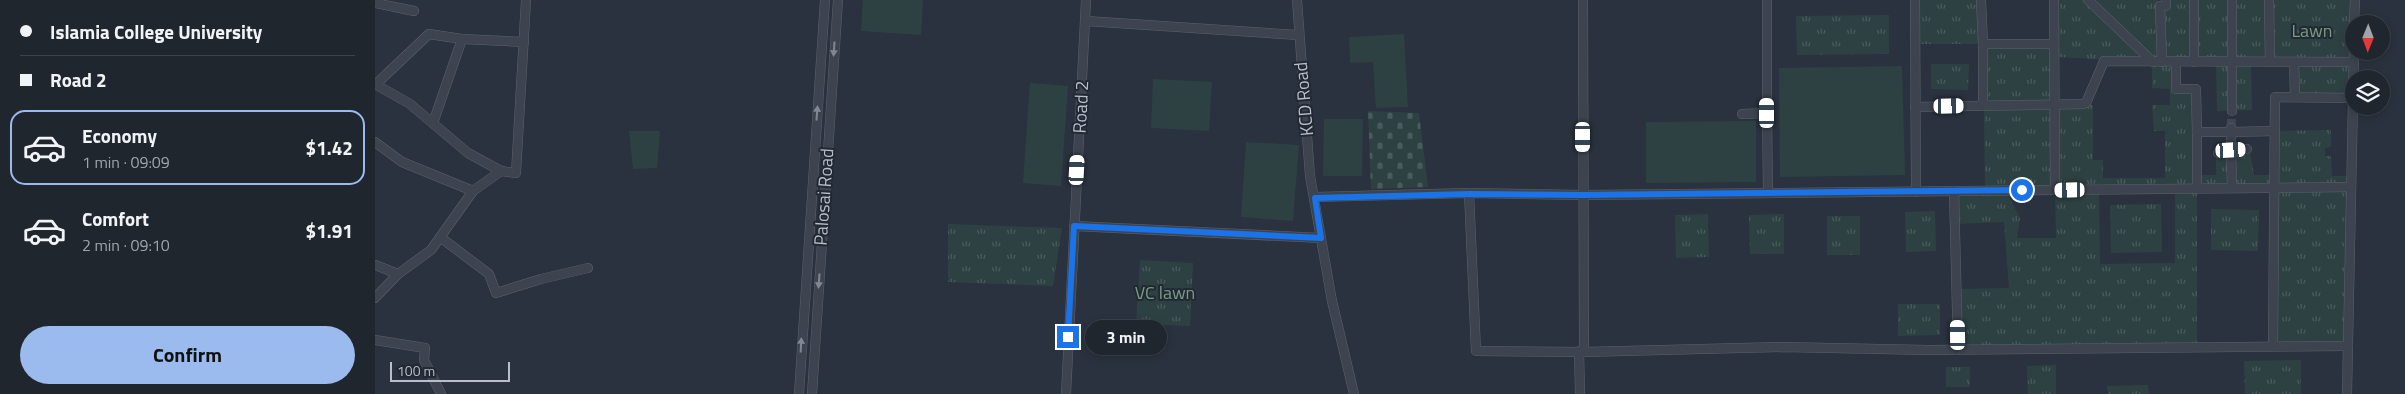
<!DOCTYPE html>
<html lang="en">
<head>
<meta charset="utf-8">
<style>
	body { margin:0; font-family:"Titillium Web",sans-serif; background:#2c323a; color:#f1f3f6; height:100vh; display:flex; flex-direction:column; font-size:19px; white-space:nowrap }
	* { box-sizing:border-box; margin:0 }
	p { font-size:16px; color:#a1a5aa }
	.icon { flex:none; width:28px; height:28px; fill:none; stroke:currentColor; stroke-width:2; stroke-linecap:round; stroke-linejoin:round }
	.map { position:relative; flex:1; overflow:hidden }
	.side { display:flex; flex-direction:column; background:#1f262e; width:375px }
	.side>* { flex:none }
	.hud { display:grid; align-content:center; height:110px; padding:0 20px; background:#1f262e }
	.needle { width:32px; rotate:181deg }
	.fabs { position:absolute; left:1970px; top:15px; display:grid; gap:10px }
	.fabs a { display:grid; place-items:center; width:45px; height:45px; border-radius:50%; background:#1f262e; box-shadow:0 2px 8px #0003,0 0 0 1px #3c434a; font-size:25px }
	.scale { position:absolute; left:15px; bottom:12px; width:120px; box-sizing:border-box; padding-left:5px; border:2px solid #b9bfc9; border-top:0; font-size:14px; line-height:18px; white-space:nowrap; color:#b9bfc9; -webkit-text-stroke:4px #222934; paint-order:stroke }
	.end { position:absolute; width:22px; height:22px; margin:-11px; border:6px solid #1a73e8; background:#fff; box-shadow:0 0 0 2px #fff }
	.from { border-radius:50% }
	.bubble { position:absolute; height:35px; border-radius:18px; background:#1f262e; box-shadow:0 2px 8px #0003,0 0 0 1px #3c434a; font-size:16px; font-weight:700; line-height:35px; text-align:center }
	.car { position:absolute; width:15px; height:30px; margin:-15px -8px; border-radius:6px; box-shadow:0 0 4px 1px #0007; background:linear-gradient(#fff 24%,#345 0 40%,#fff 0 76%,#345 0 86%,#fff 0) }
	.hud b { display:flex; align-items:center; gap:18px; height:48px; font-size:19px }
	.hud b+b { border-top:1px solid #3c434a }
	.hud i { width:12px; height:12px; background:#f1f3f6 }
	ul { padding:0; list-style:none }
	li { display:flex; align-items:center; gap:15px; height:75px; margin:0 10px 8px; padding:0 10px; border:2px solid transparent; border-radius:15px }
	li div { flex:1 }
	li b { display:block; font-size:19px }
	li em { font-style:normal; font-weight:700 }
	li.current { border-color:#9bbaed }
	li>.icon { width:45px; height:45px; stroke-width:1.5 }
	.button { display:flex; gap:10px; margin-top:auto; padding:10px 20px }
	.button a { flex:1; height:58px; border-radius:30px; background:#9bbaed; color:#111; font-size:20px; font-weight:700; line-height:58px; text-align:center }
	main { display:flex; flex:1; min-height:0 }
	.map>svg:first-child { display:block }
	.grass { fill:#2e4142 }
	.cemetery { fill:url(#cemetery-stones) }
	.park { fill:url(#park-tufts); fill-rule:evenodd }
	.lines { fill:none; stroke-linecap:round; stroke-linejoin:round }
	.minor-tunnel { stroke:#3f4753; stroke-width:9; stroke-dasharray:9 4.5; stroke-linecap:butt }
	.minor-casing { stroke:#5b626c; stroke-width:10 }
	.minor { stroke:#3d444f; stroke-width:9 }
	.oneway { fill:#818892 }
	.route { stroke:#1a73e8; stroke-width:6 }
	.labels { text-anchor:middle; stroke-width:4; stroke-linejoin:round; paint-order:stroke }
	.park-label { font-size:18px; fill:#7a9c83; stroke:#222934 }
	.street-label { font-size:18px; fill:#b9bfc9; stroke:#222934 }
</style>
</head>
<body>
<main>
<section class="side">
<div class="hud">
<b><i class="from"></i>Islamia College University</b>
<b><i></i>Road 2</b>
</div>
<ul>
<li class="current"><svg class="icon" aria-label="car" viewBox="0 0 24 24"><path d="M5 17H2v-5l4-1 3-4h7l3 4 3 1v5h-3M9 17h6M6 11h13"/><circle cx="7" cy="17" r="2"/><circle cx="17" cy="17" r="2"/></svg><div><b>Economy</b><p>1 min · 09:09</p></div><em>$1.42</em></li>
<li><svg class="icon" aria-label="car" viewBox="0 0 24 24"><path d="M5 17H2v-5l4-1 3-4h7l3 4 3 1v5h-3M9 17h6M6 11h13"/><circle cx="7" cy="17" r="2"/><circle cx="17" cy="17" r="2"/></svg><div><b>Comfort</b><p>2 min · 09:10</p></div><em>$1.91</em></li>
</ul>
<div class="button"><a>Confirm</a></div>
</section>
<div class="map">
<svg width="2030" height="394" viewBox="0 0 2030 394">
	<defs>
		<pattern id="cemetery-stones" width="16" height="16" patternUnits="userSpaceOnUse" patternTransform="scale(1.25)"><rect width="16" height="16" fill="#2e4142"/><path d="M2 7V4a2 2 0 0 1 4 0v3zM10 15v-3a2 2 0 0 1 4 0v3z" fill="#4a5b5c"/></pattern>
		<pattern id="park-tufts" width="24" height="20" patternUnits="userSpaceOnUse" patternTransform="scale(1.25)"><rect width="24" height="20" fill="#2e4142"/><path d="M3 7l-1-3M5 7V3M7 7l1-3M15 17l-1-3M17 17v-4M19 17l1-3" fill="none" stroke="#4a5b5c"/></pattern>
	</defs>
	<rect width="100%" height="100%" fill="#29323e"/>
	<!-- grass -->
	<g class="grass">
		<polygon points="488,0 548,0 546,35 486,31"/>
		<polygon points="1029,34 1033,107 1001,108 998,62 975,63 974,37"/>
		<polygon points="1527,66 1530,175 1405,177 1404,68"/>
		<polygon points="778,79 837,82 834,131 776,128"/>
		<polygon points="655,83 693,86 686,186 648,183"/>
		<polygon points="949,119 988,119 987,176 948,176"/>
		<polygon points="1381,121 1381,182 1271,183 1271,122"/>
		<polygon points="254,131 285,131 282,168 258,169"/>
		<polygon points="871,142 924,145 918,221 866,217"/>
	</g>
	<!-- cemetery -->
	<polygon class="cemetery" points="993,111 1044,113 1053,187 996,189"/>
	<!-- park -->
	<g class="park">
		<path d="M 1540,0 L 1606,0 L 1608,44 L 1681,44 L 1680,0 L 1713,0 L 1773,57 L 1721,0 L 1783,0 L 1785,28 L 1791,0 L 1980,0 L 1978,98 L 1920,97 L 1920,61 L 1876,63 L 1877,110 L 1842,111 L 1841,62 L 1801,62 L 1801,89 L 1821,89 L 1822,175 L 1841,175 L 1841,153 L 1875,152 L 1879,175 L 1895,175 L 1900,131 L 1956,130 L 1956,147 L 1950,148 L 1950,156 L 1956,156 L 1957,176 L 1977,176 L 1973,346 L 1898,346 L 1899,188 L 1822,189 L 1822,347 L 1583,350 L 1582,289 L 1634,288 L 1629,222 L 1580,224 L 1579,191 L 1610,191 L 1608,44 L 1540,44 ZM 1682,57 L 1777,62 L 1777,88 L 1795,89 L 1795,105 L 1777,105 L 1779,131 L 1790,131 L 1790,178 L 1728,178 L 1728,160 L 1718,160 L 1718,105 L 1682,105 ZM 1800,189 L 1800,263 L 1725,264 L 1724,190 ZM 1680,190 L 1681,238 L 1642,238 L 1645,218 L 1631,191 Z"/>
		<polygon points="1514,15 1514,54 1422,55 1421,16"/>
		<polygon points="1556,64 1594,64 1593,90 1556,89"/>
		<polygon points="1786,204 1787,252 1736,253 1735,205"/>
		<polygon points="1836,209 1884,210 1883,251 1836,250"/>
		<polygon points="1560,211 1561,251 1531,252 1530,212"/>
		<polygon points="1333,214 1334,257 1301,258 1300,215"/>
		<polygon points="1409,214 1409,254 1375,254 1374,215"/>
		<rect x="1452" y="216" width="33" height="39"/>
		<polygon points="573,224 687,228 678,286 573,282"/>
		<polygon points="765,260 818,263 815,326 761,324"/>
		<polygon points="1523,304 1565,304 1565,335 1523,336"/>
		<polygon points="1926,360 1926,394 1870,394 1869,361"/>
		<polygon points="1681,365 1681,394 1653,394 1652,366"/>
		<rect x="1571" y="367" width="24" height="20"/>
		<polygon points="1773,385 1774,394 1733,394 1732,386"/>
	</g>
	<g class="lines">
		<!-- minor-tunnel -->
		<polyline class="minor-tunnel" points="1856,128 1857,111"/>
		<!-- minor casing -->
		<g class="minor-casing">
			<g id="minor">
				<polyline points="922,0 935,176 957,301 979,394"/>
				<polyline points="1208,0 1209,352"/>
				<polyline points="1540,0 1541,192"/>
				<polyline points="1606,0 1608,44 1679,44"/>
				<polyline points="1679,0 1680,190"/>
				<polyline points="1713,0 1778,62"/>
				<polyline points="1894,0 1895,62"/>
				<polyline points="0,3 39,11"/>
				<polyline points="711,21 923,35"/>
				<polyline points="1979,24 1980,0"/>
				<polyline points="1608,44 1608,106"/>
				<polyline points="1787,62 1785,6 1791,6 1791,0"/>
				<polyline points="1801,62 1801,89 1821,89 1822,132"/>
				<polyline points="1819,62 1819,0"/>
				<polyline points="1919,62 1920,97"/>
				<polyline points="0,84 35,104 93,153 126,171"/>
				<polyline points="1,84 54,34 87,39 149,42"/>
				<polyline points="1540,107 1708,104 1711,103 1729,61 1979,62"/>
				<polyline points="1857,111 1857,0"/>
				<polyline points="1392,113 1392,0"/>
				<polyline points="1367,114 1392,113 1393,193"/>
				<polyline points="58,123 87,39"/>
				<polyline points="0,142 27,162 98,191"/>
				<polyline points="1843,153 1856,152 1856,132 1900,131"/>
				<polyline points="1822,188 1822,132 1856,132 1856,128"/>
				<polyline points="1857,188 1856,149 1872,149"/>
				<polyline points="1579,191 1583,350"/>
				<polyline points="1094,193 1101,351 1209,352 1408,347 1553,350 1973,346"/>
				<polyline points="940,197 1094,193 1208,195 1976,187"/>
				<polyline points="699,226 946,238"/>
				<polyline points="65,237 114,274 121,293 166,279 213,268"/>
				<polyline points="0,265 23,274"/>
				<polyline points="0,298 23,274 56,250 98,191 126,171 141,173 151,0"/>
				<polyline points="0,340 50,348 49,360 66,394"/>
				<polyline points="1898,346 1900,97 1978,98"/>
				<polyline points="1204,351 1205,394"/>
				<polyline points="424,394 450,0"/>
				<polyline points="437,394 463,0"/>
				<polyline points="691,394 711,0"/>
				<polyline points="1972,394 1979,51"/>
			</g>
		</g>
		<!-- minor -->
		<use href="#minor" class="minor"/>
	</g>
	<!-- one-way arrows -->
	<defs><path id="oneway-solid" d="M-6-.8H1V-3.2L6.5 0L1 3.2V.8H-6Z" transform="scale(1.25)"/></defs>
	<g class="oneway">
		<use href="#oneway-solid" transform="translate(459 49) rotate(94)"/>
		<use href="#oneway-solid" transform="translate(442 113) rotate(-86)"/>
		<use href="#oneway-solid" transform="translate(444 281) rotate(94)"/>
		<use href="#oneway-solid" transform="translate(426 345) rotate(-87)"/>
	</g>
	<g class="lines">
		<!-- route -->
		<polyline class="route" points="693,337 699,226 946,238 940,198 1094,194 1208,195 1647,190"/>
	</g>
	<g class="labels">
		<!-- park labels -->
		<g class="park-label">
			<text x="1937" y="37">Lawn</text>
			<text x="790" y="299">VC lawn</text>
		</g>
		<!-- street labels -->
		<g class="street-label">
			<text transform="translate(929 99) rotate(-95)" y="6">KCD Road</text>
			<text transform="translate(706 107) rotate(-87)" y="6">Road 2</text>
			<text transform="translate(449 197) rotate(-86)" y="6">Palosai Road</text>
		</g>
	</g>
</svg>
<div class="fabs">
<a><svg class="needle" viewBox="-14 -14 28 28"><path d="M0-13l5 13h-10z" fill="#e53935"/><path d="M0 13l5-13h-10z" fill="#a1a5aa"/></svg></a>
<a><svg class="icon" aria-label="layers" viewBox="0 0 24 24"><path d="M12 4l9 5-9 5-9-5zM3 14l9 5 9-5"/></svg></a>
</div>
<div class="scale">100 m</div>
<i class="end from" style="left:1647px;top:190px"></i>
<i class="end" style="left:693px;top:337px"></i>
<div class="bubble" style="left:710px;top:320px;width:82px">3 min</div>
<i class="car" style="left:1574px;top:106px;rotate:89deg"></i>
<i class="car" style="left:1392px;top:113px;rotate:0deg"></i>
<i class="car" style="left:1208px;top:137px;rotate:180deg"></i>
<i class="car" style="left:1856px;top:150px;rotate:87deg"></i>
<i class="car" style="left:702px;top:170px;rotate:3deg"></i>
<i class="car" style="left:1695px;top:190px;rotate:269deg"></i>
<i class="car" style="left:1583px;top:335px;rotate:359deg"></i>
</div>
</main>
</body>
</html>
